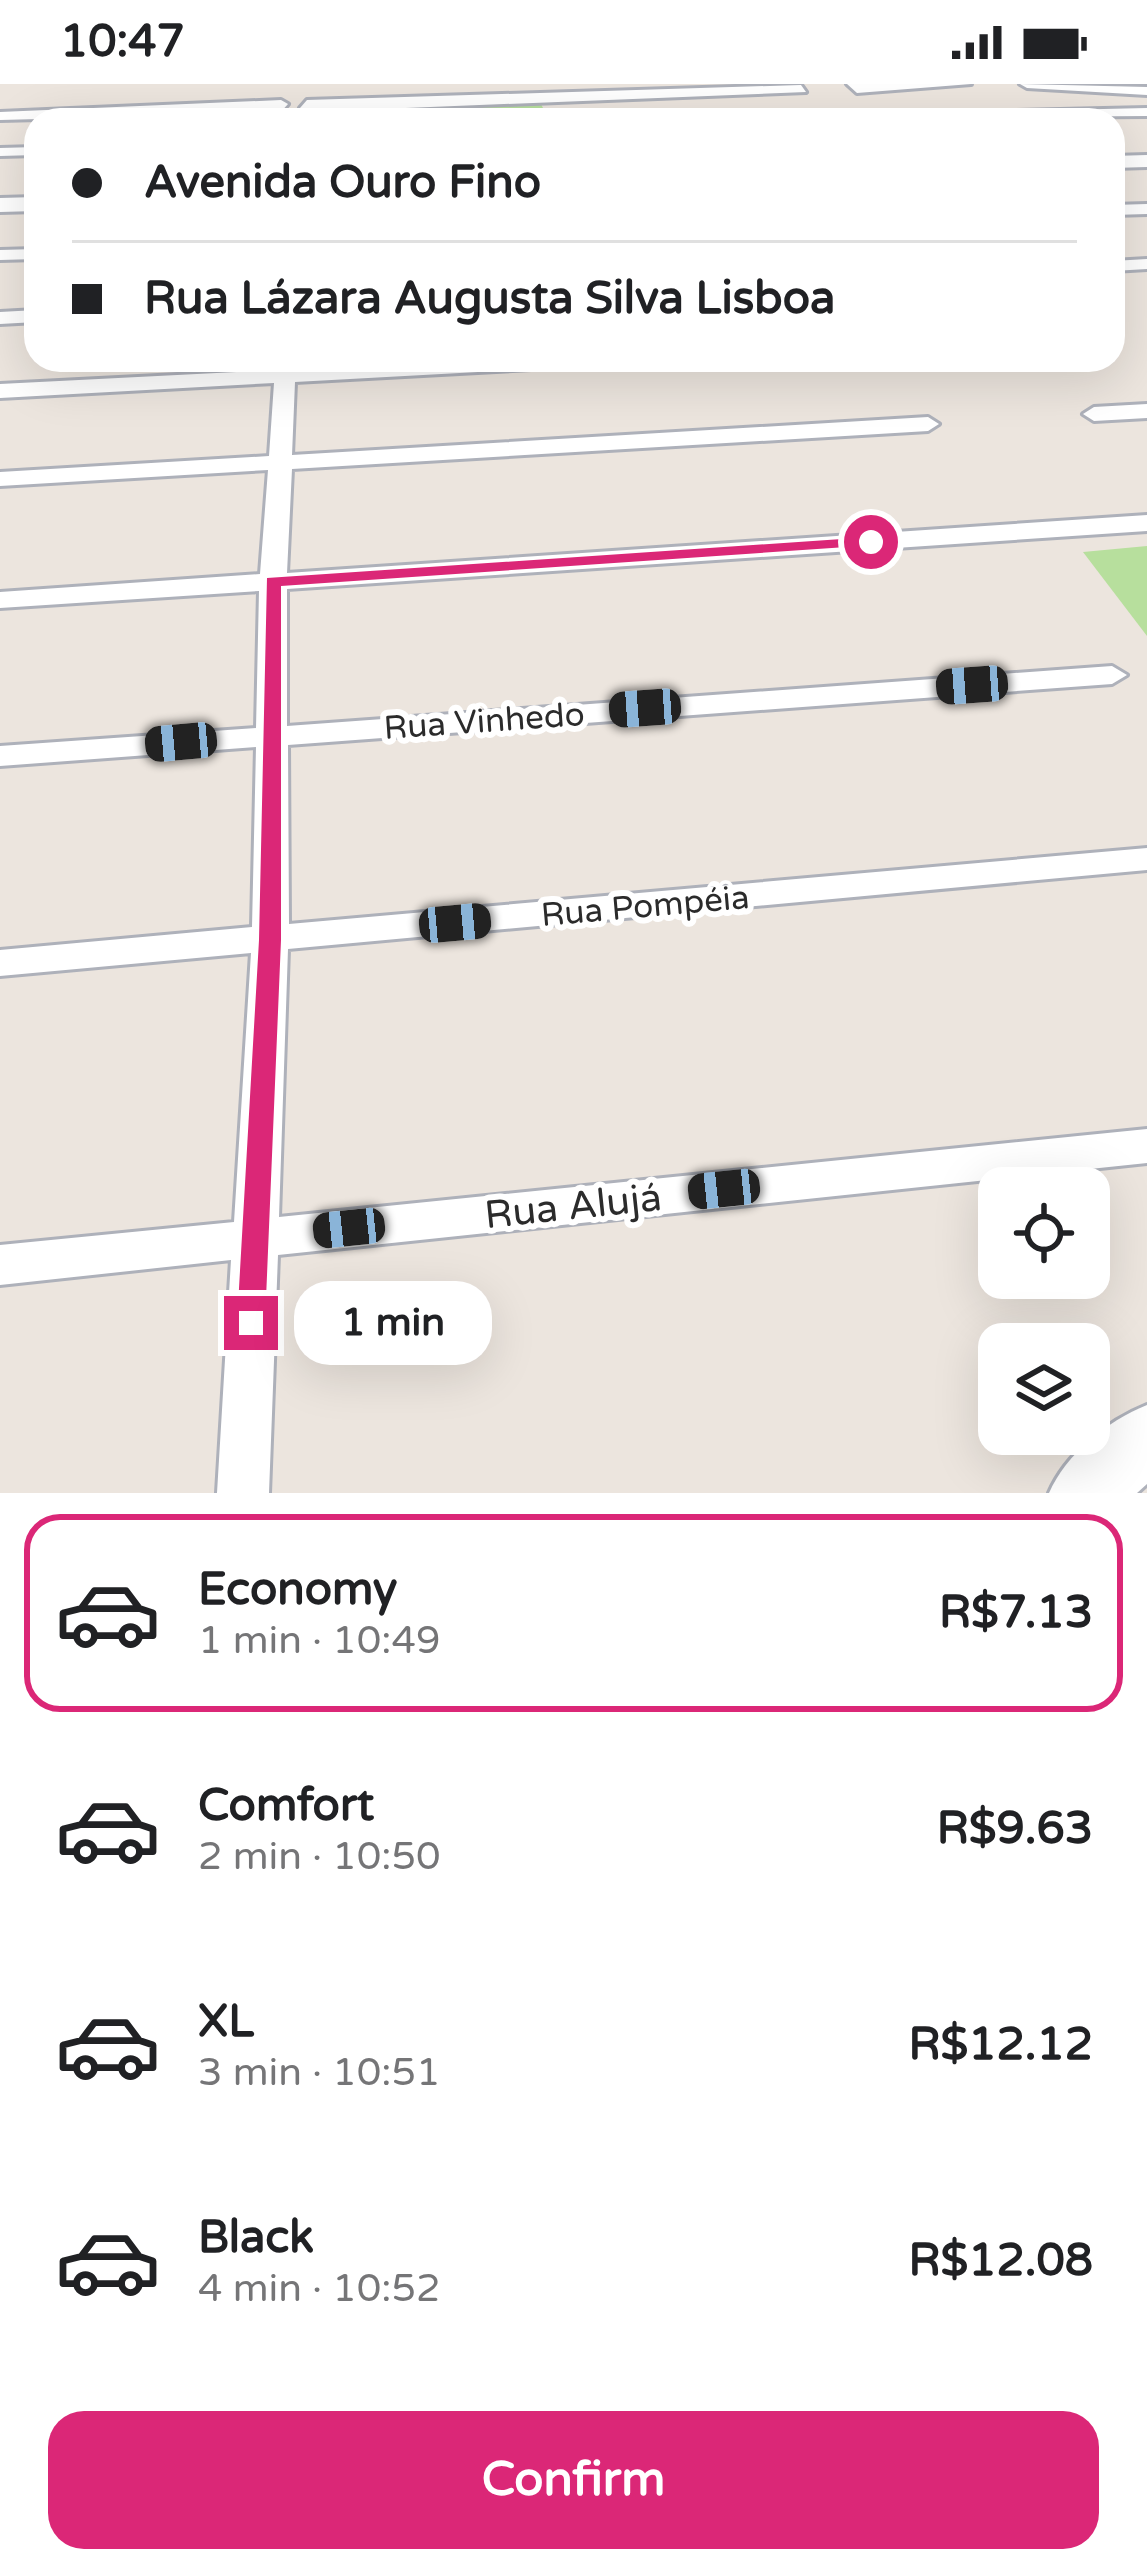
<!DOCTYPE html>
<html lang="en">
<head>
<meta charset="utf-8">
<style>
	body { margin:0; font-family:"Varela Round",sans-serif; background:#f6f6f6; color:#202124; height:100vh; display:flex; flex-direction:column; font-size:45px; white-space:nowrap }
	* { box-sizing:border-box; margin:0 }
	p { font-size:39px; color:#757577 }
	.icon { flex:none; width:66px; height:66px; fill:none; stroke:currentColor; stroke-width:2; stroke-linecap:round; stroke-linejoin:round }
	.map { position:relative; height:1409px; overflow:hidden }
	.side { display:flex; flex-direction:column; background:#fff; flex:1 }
	.side>* { flex:none }
	.top-card { position:absolute; left:24px; top:24px; width:1101px; height:264px; border-radius:36px; box-shadow:0 12px 48px #0002; display:grid; align-content:center; height:264px; padding:0 48px; background:#fff }
	.tools { position:absolute; left:978px; top:1083px; display:grid; gap:24px }
	.tools a { display:grid; place-items:center; width:132px; height:132px; border-radius:24px; background:#fff; box-shadow:0 12px 48px #0002; font-size:60px }
	.end { position:absolute; width:54px; height:54px; margin:-27px; border:15px solid #db2777; background:#fff; box-shadow:0 0 0 6px #fff }
	.from { border-radius:50% }
	.bubble { position:absolute; height:84px; border-radius:36px; background:#fff; box-shadow:0 12px 48px #0002; font-size:39px; font-weight:800; line-height:84px; text-align:center }
	.car { position:absolute; width:36px; height:72px; margin:-36px -18px; border-radius:15px; box-shadow:0 0 9px 3px #0007; background:linear-gradient(#222 24%,#8ab4d8 0 40%,#222 0 76%,#8ab4d8 0 86%,#222 0) }
	.top-card b { display:flex; align-items:center; gap:42px; height:114px; font-size:45px }
	.top-card b+b { border-top:3px solid #e0e0e0 }
	.top-card i { width:30px; height:30px; background:#202124 }
	ul { padding:21px 0 0; list-style:none }
	li { display:flex; align-items:center; gap:36px; height:198px; margin:0 24px 18px; padding:0 24px; border:6px solid transparent; border-radius:36px }
	li div { flex:1 }
	li b { display:block; font-size:45px }
	li em { font-style:normal; font-weight:800 }
	li.current { border-color:#db2777 }
	li>.icon { width:108px; height:108px; stroke-width:1.5 }
	.cta { display:flex; gap:24px; margin-top:auto; padding:24px 48px }
	.cta a { flex:1; height:138px; border-radius:36px; background:#db2777; color:#fff; font-size:48px; font-weight:800; line-height:138px; text-align:center }
	.status { display:flex; justify-content:space-between; align-items:center; height:84px; padding:0 60px; background:#fff; direction:ltr }
	.status svg { height:33px; fill:currentColor }
	.map>svg:first-child { display:block }
	.green { fill:#b7df9d }
	.lines { fill:none; stroke-linecap:round; stroke-linejoin:round }
	.street-casing { stroke:#aeb1ba; stroke-width:6 }
	.secondary-casing { stroke:#aeb1ba; stroke-width:6 }
	.street { fill:#fff; fill-rule:evenodd }
	.secondary { fill:#fff; fill-rule:evenodd }
	.route { fill:#db2777 }
	.labels { text-anchor:middle; stroke-width:12; stroke-linejoin:round; paint-order:stroke }
	.street-label { font-size:33px; fill:#2b2b2b; stroke:#fff }
	.near-street-label { font-size:39px; fill:#2b2b2b; stroke:#fff }
</style>
</head>
<body>
<div class="status"><b>10:47</b><svg viewBox="0 0 49 12"><path d="M0 12V9h3v3zM5 12V6h3v6zM10 12V3h3v9zM15 12V0h3v12zM26 1h20v11H26zM47 4h2v5h-2z"/></svg></div>
<div class="map">
<svg width="1147" height="1409" viewBox="0 0 1147 1409">
	<rect width="100%" height="100%" fill="#ece5de"/>
	<!-- green -->
	<g class="green">
		<polygon points="539,16 549,36 307,36 317,24"/>
		<polygon points="1147,462 1147,552 1083,468"/>
	</g>
	<g class="lines">
		<!-- street casing -->
		<g class="street-casing">
			<g id="street">
				<polygon points="847,0 971,0 857,9"/>
				<polygon points="1020,0 1147,3 1147,11 1027,4"/>
				<polygon points="801,1 806,8 307,28 300,24 307,16"/>
				<polygon points="281,16 288,20 280,29 0,36 0,28"/>
				<polygon points="1147,24 1147,32 886,34 893,30"/>
				<polygon points="36,63 36,71 0,72 0,64"/>
				<polygon points="1147,120 1147,130 1113,131 1113,121"/>
				<polygon points="36,165 36,175 0,176 0,166"/>
				<polygon points="1147,175 1147,185 1113,187 1113,177"/>
				<polygon points="36,226 36,238 0,240 0,228"/>
				<polygon points="276,276 296,276 296,285 597,276 587,282 295,298 292,371 928,333 939,340 928,347 292,385 287,489 1147,431 1147,447 287,505 287,642 1112,582 1127,591 1112,600 288,661 289,840 1147,764 1147,786 288,865 279,1133 1147,1045 1147,1079 278,1171 269,1409 217,1409 231,1176 0,1201 0,1161 234,1138 251,869 0,892 0,866 252,843 256,663 0,682 0,662 256,644 259,507 0,524 0,508 260,490 268,386 0,402 0,388 269,372 274,299 0,314 0,300 275,286"/>
				<polygon points="1147,320 1147,334 1094,337 1083,330 1094,323"/>
			</g>
		</g>
		<!-- secondary casing -->
		<g class="secondary-casing">
			<g id="secondary">
				<polygon points="1147,71 1147,83 1113,84 1113,72"/>
				<polygon points="36,113 36,127 0,128 0,114"/>
				<path d="M 1147,1321 L 1147,1400 L 1137,1409 L 1049,1409 C 1066,1370 1107,1337 1147,1321 Z"/>
			</g>
		</g>
		<!-- street -->
		<use href="#street" class="street"/>
		<!-- secondary -->
		<use href="#secondary" class="secondary"/>
	</g>
	<!-- route -->
	<polygon class="route" points="871,453 876,461 281,502 281,856 265,1239 261,1248 241,1248 237,1239 259,856 267,494"/>
	<g class="labels">
		<!-- street labels -->
		<g class="street-label">
			<text transform="translate(484 636) rotate(-4)" y="12">Rua Vinhedo</text>
			<text transform="translate(645 821) rotate(-5)" y="12">Rua Pompéia</text>
		</g>
		<!-- near-street labels -->
		<g class="near-street-label">
			<text transform="translate(573 1121) rotate(-6)" y="14">Rua Alujá</text>
		</g>
	</g>
</svg>
<div class="tools">
<a><svg class="icon" aria-label="locate" viewBox="0 0 24 24"><circle cx="12" cy="12" r="6"/><path d="M12 2v4M12 18v4M2 12h4M18 12h4"/></svg></a>
<a><svg class="icon" aria-label="layers" viewBox="0 0 24 24"><path d="M12 4l9 5-9 5-9-5zM3 14l9 5 9-5"/></svg></a>
</div>
<i class="end from" style="left:871px;top:458px"></i>
<i class="end" style="left:251px;top:1239px"></i>
<div class="bubble" style="left:294px;top:1197px;width:198px">1 min</div>
<i class="car" style="left:972px;top:601px;rotate:266deg"></i>
<i class="car" style="left:645px;top:624px;rotate:266deg"></i>
<i class="car" style="left:181px;top:658px;rotate:265deg"></i>
<i class="car" style="left:455px;top:839px;rotate:85deg"></i>
<i class="car" style="left:724px;top:1105px;rotate:264deg"></i>
<i class="car" style="left:349px;top:1144px;rotate:264deg"></i>
<div class="top-card">
<b><i class="from"></i>Avenida Ouro Fino</b>
<b><i></i>Rua Lázara Augusta Silva Lisboa</b>
</div>
</div>
<section class="side">
<ul>
<li class="current"><svg class="icon" aria-label="car" viewBox="0 0 24 24"><path d="M5 17H2v-5l4-1 3-4h7l3 4 3 1v5h-3M9 17h6M6 11h13"/><circle cx="7" cy="17" r="2"/><circle cx="17" cy="17" r="2"/></svg><div><b>Economy</b><p>1 min · 10:49</p></div><em>R$7.13</em></li>
<li><svg class="icon" aria-label="car" viewBox="0 0 24 24"><path d="M5 17H2v-5l4-1 3-4h7l3 4 3 1v5h-3M9 17h6M6 11h13"/><circle cx="7" cy="17" r="2"/><circle cx="17" cy="17" r="2"/></svg><div><b>Comfort</b><p>2 min · 10:50</p></div><em>R$9.63</em></li>
<li><svg class="icon" aria-label="car" viewBox="0 0 24 24"><path d="M5 17H2v-5l4-1 3-4h7l3 4 3 1v5h-3M9 17h6M6 11h13"/><circle cx="7" cy="17" r="2"/><circle cx="17" cy="17" r="2"/></svg><div><b>XL</b><p>3 min · 10:51</p></div><em>R$12.12</em></li>
<li><svg class="icon" aria-label="car" viewBox="0 0 24 24"><path d="M5 17H2v-5l4-1 3-4h7l3 4 3 1v5h-3M9 17h6M6 11h13"/><circle cx="7" cy="17" r="2"/><circle cx="17" cy="17" r="2"/></svg><div><b>Black</b><p>4 min · 10:52</p></div><em>R$12.08</em></li>
</ul>
<div class="cta"><a>Confirm</a></div>
</section>
</body>
</html>
